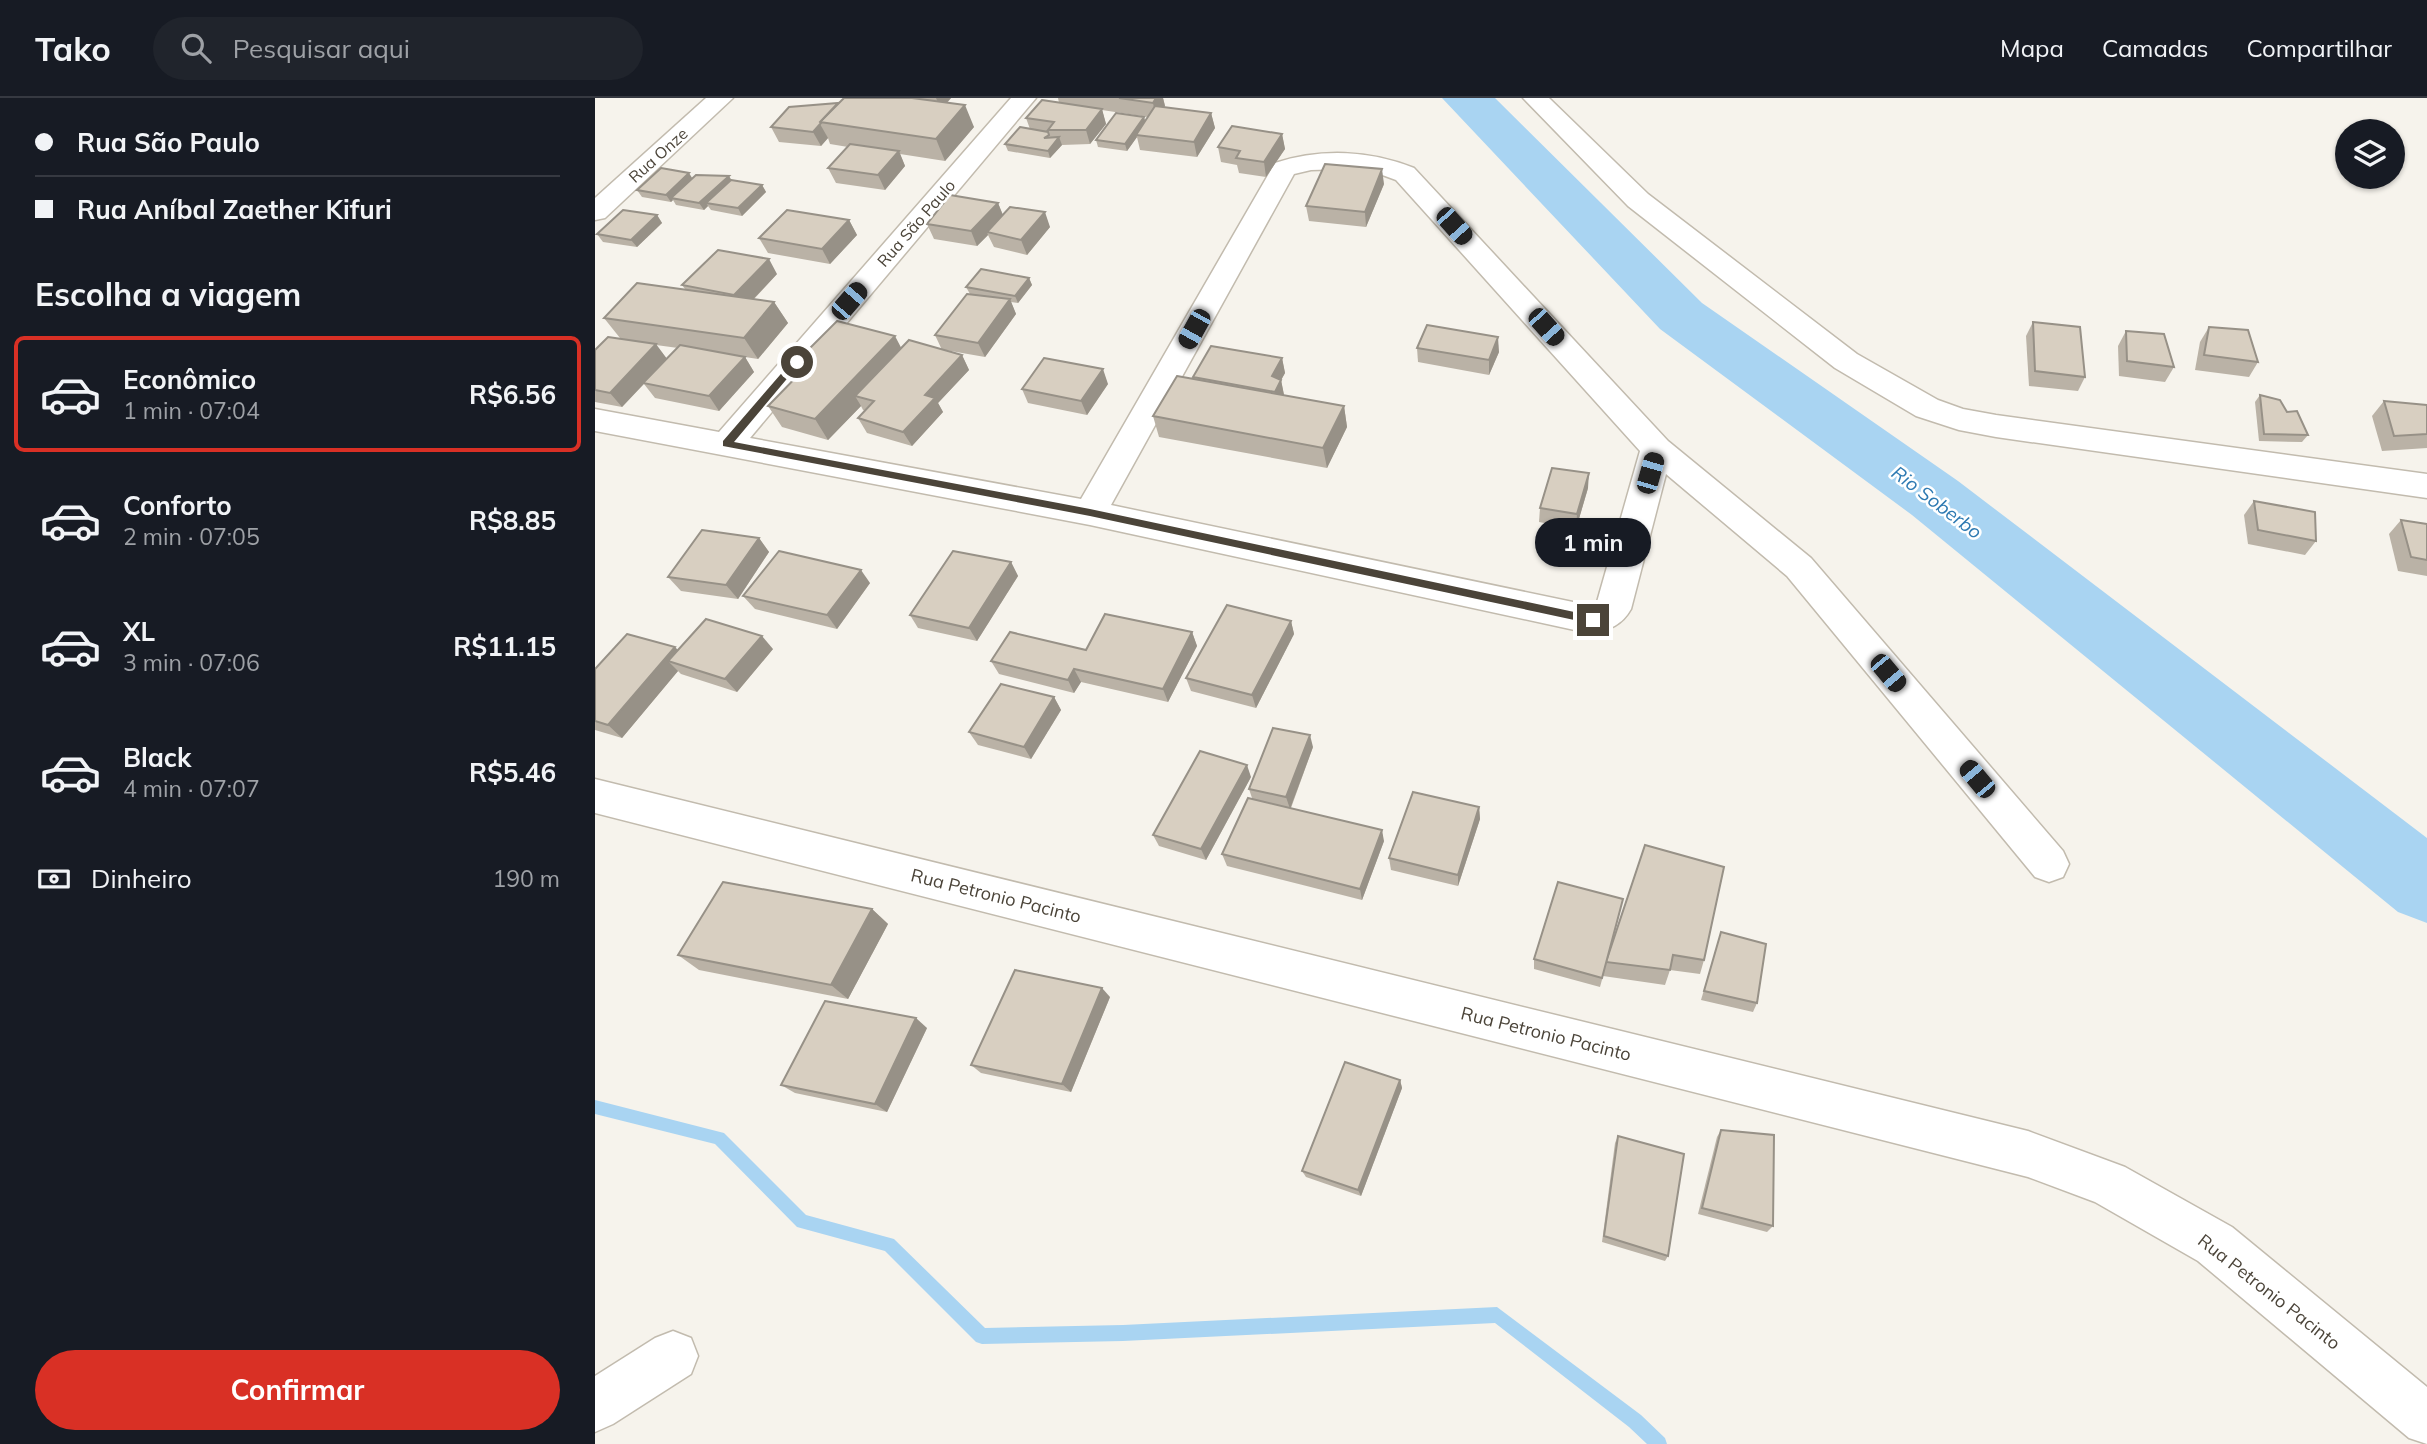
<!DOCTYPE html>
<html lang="pt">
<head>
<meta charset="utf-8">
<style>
	body { margin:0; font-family:Mulish,sans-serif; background:#20242c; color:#f1f3f6; height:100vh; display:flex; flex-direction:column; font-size:26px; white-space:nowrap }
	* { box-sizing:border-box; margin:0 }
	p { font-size:23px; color:#9ea1a6 }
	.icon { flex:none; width:38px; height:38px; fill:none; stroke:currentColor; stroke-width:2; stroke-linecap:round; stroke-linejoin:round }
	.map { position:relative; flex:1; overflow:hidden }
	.drawer { display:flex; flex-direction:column; background:#171b24; width:595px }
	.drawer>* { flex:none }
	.top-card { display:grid; align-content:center; height:154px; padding:0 35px; background:#171b24 }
	.fabs { position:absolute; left:1740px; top:21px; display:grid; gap:14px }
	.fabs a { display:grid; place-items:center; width:70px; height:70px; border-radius:50%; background:#171b24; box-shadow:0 2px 5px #0004; font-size:35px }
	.end { position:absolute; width:32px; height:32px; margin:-16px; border:9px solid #4b4439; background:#fff; box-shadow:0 0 0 4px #fff }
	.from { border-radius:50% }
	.bubble { position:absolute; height:49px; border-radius:24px; background:#171b24; box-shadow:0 2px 5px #0004; font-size:23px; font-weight:700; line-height:49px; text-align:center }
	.car { position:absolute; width:21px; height:42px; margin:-21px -10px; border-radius:9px; box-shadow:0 0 5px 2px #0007; background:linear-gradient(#222 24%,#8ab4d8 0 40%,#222 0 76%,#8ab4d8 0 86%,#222 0) }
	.top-card b { display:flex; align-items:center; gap:24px; height:66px; font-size:26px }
	.top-card b+b { border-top:2px solid #363941 }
	.top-card i { width:18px; height:18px; background:#f1f3f6 }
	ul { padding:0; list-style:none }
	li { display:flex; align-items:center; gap:21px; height:116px; margin:0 14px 10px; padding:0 21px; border:4px solid transparent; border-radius:10px }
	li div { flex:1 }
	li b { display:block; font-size:26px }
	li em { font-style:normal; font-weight:700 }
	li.selected { border-color:#d93025 }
	li>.icon { width:63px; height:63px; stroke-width:1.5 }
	h2 { padding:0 35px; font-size:32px; line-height:84px }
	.pay { display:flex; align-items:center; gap:18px; height:77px; padding:0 35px; font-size:26px }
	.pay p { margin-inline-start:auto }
	.primary-button { display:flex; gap:14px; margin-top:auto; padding:14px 35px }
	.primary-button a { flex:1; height:80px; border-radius:42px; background:#d93025; color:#fff; font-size:28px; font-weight:700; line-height:80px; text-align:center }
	header { display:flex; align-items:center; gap:42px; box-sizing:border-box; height:98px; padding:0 35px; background:#171b24; border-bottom:2px solid #363941 }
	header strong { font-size:33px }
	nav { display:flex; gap:38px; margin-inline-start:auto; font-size:24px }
	.search { width:490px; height:63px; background:#20242c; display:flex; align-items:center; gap:18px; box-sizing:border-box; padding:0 24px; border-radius:38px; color:#9ea1a6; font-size:26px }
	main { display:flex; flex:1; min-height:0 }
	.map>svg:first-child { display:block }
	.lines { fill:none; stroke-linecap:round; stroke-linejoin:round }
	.stream { fill:#a9d4f2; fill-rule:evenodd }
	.river { fill:#a9d4f2; fill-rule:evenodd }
	.street-casing { stroke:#c2bbae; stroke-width:3 }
	.street { fill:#fff; fill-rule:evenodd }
	.wall { fill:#bab2a6; fill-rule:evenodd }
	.shaded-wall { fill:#979187 }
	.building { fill:#d8cfc1; stroke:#979187; stroke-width:2 }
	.route { fill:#4b4439 }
	.labels { text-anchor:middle; stroke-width:5; stroke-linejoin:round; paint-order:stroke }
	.far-street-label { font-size:16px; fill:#4b4439; stroke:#fff }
	.street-label { font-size:18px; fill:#4b4439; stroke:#fff }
	.water-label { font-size:19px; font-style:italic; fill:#2e7ab2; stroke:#fff }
</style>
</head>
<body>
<header>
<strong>Tako</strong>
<div class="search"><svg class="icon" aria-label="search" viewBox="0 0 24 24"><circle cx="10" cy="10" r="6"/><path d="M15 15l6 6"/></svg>Pesquisar aqui</div>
<nav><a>Mapa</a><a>Camadas</a><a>Compartilhar</a></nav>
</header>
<main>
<section class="drawer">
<div class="top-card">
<b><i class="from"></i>Rua São Paulo</b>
<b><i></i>Rua Aníbal Zaether Kifuri</b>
</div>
<h2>Escolha a viagem</h2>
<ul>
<li class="selected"><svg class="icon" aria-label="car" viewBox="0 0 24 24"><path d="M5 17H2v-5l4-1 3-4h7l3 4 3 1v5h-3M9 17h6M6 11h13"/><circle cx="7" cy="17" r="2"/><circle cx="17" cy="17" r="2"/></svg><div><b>Econômico</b><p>1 min · 07:04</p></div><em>R$6.56</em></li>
<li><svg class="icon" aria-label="car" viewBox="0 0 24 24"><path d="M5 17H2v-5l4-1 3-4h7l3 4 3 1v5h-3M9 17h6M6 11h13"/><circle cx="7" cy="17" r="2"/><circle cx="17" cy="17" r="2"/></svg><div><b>Conforto</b><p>2 min · 07:05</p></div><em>R$8.85</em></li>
<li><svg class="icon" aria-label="car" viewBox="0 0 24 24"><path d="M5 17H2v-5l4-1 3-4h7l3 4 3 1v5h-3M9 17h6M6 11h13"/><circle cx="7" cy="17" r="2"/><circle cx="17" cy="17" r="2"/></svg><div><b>XL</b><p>3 min · 07:06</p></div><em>R$11.15</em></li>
<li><svg class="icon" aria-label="car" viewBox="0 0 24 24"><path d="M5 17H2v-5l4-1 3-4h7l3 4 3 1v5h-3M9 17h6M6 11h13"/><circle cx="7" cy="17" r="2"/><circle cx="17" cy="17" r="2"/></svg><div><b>Black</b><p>4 min · 07:07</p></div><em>R$5.46</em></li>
</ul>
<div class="pay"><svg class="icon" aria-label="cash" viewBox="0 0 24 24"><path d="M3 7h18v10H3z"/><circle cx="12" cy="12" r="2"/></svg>Dinheiro<p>190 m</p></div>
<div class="primary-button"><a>Confirmar</a></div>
</section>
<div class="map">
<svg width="1832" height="1346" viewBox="0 0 1832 1346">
	<rect width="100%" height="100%" fill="#f6f3ec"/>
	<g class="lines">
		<!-- stream -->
		<polygon class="stream" points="0,1002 129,1035 211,1117 299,1141 390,1230 528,1227 902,1209 1046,1317 1070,1340 1072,1346 1052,1346 1034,1329 900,1225 528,1243 387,1246 381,1244 290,1153 202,1129 120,1046 0,1016"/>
		<!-- river -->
		<polygon class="river" points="847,0 900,0 1107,205 1363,383 1832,740 1832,825 1803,814 1317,417 1065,231"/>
		<!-- street casing -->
		<g class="street-casing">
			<g id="street">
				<polygon points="111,0 138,0 10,120 0,122 0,100"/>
				<path d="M 416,0 L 441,0 L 155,340 L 486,401 L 680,65 C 725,50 775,52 819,70 L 1073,343 L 1216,460 L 1468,753 L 1474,766 L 1468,779 L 1454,784 L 1440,779 L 1192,478 L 1071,376 L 1036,511 C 1027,527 1015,531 998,536 L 495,427 L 0,333 L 0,311 L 124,334 ZM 750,71 L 782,75 L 801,82 L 1045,353 L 1002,504 L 997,508 L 516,407 L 699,76 L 716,72 Z"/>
				<polygon points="928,0 954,0 1053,96 1262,256 1343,302 1368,311 1401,317 1832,376 1832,400 1401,339 1364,332 1321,318 1240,270 1033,108"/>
				<polygon points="0,681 1433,1033 1530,1069 1637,1129 1832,1289 1832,1346 1814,1340 1603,1163 1500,1104 1433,1079 0,715"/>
				<polygon points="78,1233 96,1240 103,1258 96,1276 18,1326 0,1334 0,1278 60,1240"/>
			</g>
		</g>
		<!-- street -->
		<use href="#street" class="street"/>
	</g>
	<!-- wall -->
	<g class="wall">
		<polygon points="249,0 356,0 352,5 379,29 350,63 305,56 310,68 290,92 241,85 233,70 253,49 235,46 233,40 226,48 184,44 176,29 243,6"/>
		<polygon points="463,0 568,0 570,8 569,9 616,15 620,30 602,59 545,52 542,39 532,53 503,49 501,42 549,19 550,23 553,19 507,12 511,26 495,46 467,47 455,60 413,53 410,46 435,31 431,20 464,5"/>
		<polygon points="687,36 690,51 671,79 644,75 642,67 626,64 623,49"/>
		<polygon points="97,80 136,82 167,87 171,94 147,118 116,112 113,108 109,112 81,107 78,102 76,104 47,99 42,92"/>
		<polygon points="789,86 771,129 714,123 711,108"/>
		<polygon points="403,105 408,117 455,129 432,157 399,149 393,137 382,148 339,141 332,126"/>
		<polygon points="62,117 67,125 42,149 8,144 2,136"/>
		<polygon points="254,122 262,137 235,166 173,155 164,140"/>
		<path d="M 182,176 L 159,201 L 179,204 L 193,225 L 163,261 L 150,259 L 159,274 L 124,313 L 60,300 L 49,286 L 27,309 L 0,304 L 0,252 L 25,240 L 9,220 L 90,191 L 87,187 ZM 61,247 L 83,250 L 72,261 Z"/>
		<polygon points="434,180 437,187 423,205 416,204 421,216 390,259 350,252 367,257 374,272 343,305 348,314 317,348 272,335 263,320 270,313 268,312 266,308 233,342 187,329 173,308 208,273 202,263 307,250 347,252 340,237 375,196 371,189"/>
		<polygon points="1438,224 1490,279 1483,293 1434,288 1431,238"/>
		<polygon points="1614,229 1663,264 1654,279 1600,272 1605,244"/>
		<polygon points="1531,233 1579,269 1570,284 1524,278 1523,248"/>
		<polygon points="822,250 904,254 894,277 823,264"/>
		<polygon points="687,260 690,275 686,282 689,297 749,308 752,329 732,370 564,339 558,318 598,281 598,279"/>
		<polygon points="513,286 492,317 433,305 427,291"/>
		<polygon points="1665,297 1692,314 1713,337 1707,344 1664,343 1660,304"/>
		<polygon points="1789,303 1832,307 1832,350 1787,353 1777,318"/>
		<polygon points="993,390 981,431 944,424 945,410"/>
		<polygon points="1659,403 1721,443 1710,457 1653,446 1649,417"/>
		<polygon points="1806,422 1832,426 1832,478 1803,473 1794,436"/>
		<polygon points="164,440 174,454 143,501 86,493 73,479"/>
		<polygon points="416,464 423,478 382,543 323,530 315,517"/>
		<polygon points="275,485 242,531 160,511 148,498"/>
		<polygon points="696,523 699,536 661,610 596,593 591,580"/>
		<polygon points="597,534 602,548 573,604 486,584 479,595 404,576 396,563 491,552"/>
		<polygon points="178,551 142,594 86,576 83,573 27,640 0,632 0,571 83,552"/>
		<polygon points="459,599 466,612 436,661 383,647 374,634"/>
		<polygon points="718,649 696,710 789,743 767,802 632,768 627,756 657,700 654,691"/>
		<polygon points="656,679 611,762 564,748 558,737"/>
		<polygon points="884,709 885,721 863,788 796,772 794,760"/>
		<polygon points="1028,801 1018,841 1109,862 1105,876 1075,872 1070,887 1008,878 1005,889 939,871 939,861"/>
		<polygon points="277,811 293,826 253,901 104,872 83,857"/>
		<polygon points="1126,834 1162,905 1158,914 1106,902"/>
		<polygon points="515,899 476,994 386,975 376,967"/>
		<polygon points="332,930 292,1014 200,995 186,987"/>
		<polygon points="805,982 807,990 766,1098 711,1079 707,1073"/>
		<polygon points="1126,1032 1178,1128 1172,1134 1103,1116 1122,1039"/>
		<polygon points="1023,1038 1073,1158 1070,1163 1007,1144 1020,1045"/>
	</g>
	<!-- shaded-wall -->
	<g class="shaded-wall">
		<polygon points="341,0 356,0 346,11"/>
		<polygon points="561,0 568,0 570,8 561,20 558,5"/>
		<polygon points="370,7 379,29 350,63 341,41"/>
		<polygon points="507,11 511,26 495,46 491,32"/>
		<polygon points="616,15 620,30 602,59 599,44"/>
		<polygon points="549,19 551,26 541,37 542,39 532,53 530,46"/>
		<polygon points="225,26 233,40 226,48 218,34"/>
		<polygon points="687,36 690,51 671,79 669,64"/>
		<polygon points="464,39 467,47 455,60 453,53"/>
		<polygon points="304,53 310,68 290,92 283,77"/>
		<polygon points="787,71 789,86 771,129 770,114"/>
		<polygon points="94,75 99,83 76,100 78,102 76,104 71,97"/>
		<polygon points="134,78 139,86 111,105 113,108 109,112 104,105"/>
		<polygon points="167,87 171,94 147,118 143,110"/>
		<polygon points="403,105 409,120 392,134 393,137 382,148 376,133"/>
		<polygon points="450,114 455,129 432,157 426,142"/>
		<polygon points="62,117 67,125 42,149 36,142"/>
		<polygon points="254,122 262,137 235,166 227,151"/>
		<polygon points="174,161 182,176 148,212 139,197"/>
		<polygon points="434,180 437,187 423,205 420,198"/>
		<polygon points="415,201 421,216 390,259 383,245"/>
		<polygon points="179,204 193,225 163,261 149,240"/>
		<polygon points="300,238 311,259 260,298 266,308 233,342 220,321"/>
		<polygon points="903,239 904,254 894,277 894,262"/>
		<polygon points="61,246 72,261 27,309 15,295"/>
		<polygon points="367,257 374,272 343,305 348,314 317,348 308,334 330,297"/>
		<polygon points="150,259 159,274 124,313 114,298"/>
		<polygon points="687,260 690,275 680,293 677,278"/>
		<polygon points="508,271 513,286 492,317 486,303"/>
		<polygon points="686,282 689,297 683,308 680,294"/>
		<polygon points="749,308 752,329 732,370 728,350"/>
		<polygon points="994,375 993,390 981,431 982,416"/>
		<polygon points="164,440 174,454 143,501 131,487"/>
		<polygon points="416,464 423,478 382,543 374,530"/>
		<polygon points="266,472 275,485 242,531 232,517"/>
		<polygon points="696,523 699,536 661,610 657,597"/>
		<polygon points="597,534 602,548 573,604 568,591"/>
		<polygon points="167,538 178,551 142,594 130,581"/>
		<polygon points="80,549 93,562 73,563 83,573 27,640 13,627"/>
		<polygon points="479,571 486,584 479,595 473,582"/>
		<polygon points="459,599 466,612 436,661 429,649"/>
		<polygon points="715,637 718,649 695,711 691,699"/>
		<polygon points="652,667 656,679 611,762 606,751"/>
		<polygon points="884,709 885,721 863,788 863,777"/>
		<polygon points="787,732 789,743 767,802 765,791"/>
		<polygon points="277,811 293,826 253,901 236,887"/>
		<polygon points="507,890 515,899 476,994 467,986"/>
		<polygon points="321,920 332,930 292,1014 280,1006"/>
		<polygon points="805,982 807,990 766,1098 763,1092"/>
	</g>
	<!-- building -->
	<g class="building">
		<polygon points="249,0 317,0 370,7 341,41 225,24"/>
		<polygon points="524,0 561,0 558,5"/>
		<polygon points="447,2 507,11 491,32 453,32 459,24 431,20"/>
		<polygon points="243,5 225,24 226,25 218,34 176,29 194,9"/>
		<polygon points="560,8 616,15 599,44 541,37"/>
		<polygon points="521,15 549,19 530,46 501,42"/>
		<polygon points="637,28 687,36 669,64 641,60 645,53 623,49"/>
		<polygon points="425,29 453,34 454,37 449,40 464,39 453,53 410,46"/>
		<polygon points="255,46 304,53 283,77 233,70"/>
		<polygon points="730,66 787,71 770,114 711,108"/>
		<polygon points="66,70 94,75 71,97 42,92"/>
		<polygon points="101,77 134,78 104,105 76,100"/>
		<polygon points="136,82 167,87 143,110 111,105"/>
		<polygon points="355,97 403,105 376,133 332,126"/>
		<polygon points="415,109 450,114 426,142 392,134"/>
		<polygon points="28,112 62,117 36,142 2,136"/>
		<polygon points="192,112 254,122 227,151 164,140"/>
		<polygon points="123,152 174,161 139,197 87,187"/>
		<polygon points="386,171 434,180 420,198 371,189"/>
		<polygon points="42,185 179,204 149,240 9,220"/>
		<polygon points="372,196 415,201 383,245 340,237"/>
		<polygon points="242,223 300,238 220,321 173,308 214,266 202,263"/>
		<polygon points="1438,224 1485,229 1490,279 1440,273"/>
		<polygon points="832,227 903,239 894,262 822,250"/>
		<polygon points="1614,229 1653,232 1663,264 1609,257"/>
		<polygon points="1531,233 1569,236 1579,269 1532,263"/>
		<polygon points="13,239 61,246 15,295 0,292 0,252"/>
		<polygon points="314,242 367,257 330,297 340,300 308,334 263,320 279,303 260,298"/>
		<polygon points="85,247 150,259 114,298 48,285"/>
		<polygon points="616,248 687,260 677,278 686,282 680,294 598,279"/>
		<polygon points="449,260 508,271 486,303 427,291"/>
		<polygon points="582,278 749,308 728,350 558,318"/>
		<polygon points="1665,297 1685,302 1692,314 1702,313 1713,337 1669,336"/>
		<polygon points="1789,303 1832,307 1832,336 1799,338"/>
		<polygon points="957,370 994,375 982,416 945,410"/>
		<polygon points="1659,403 1720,414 1721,443 1663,432"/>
		<polygon points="1806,422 1832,426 1832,462 1816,459"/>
		<polygon points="107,432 164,440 131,487 73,479"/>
		<polygon points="184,453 266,472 232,517 148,498"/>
		<polygon points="358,453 416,464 374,530 315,517"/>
		<polygon points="632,507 696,523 657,597 591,580"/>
		<polygon points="510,516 597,534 568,591 479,571 473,582 396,563 415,534 491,552"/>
		<polygon points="111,521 167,538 130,581 73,563"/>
		<polygon points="32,536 80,549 13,627 0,623 0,571"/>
		<polygon points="406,586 459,599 429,649 374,634"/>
		<polygon points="678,630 715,637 691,699 654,691"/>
		<polygon points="605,653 652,667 606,751 558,737"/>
		<polygon points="818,694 884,709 863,777 794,760"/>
		<polygon points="653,700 787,732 765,791 627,756"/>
		<polygon points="1050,747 1129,769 1109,862 1078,857 1075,872 1011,864"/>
		<polygon points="128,784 277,811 236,887 83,857"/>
		<polygon points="963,784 1028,801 1007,880 939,861"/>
		<polygon points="1126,834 1171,846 1162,905 1109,893"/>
		<polygon points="420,872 507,890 467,986 376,967"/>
		<polygon points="230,903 321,920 280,1006 186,987"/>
		<polygon points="750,964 805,982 763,1092 707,1073"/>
		<polygon points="1126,1032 1179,1037 1178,1128 1107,1110"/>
		<polygon points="1023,1038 1089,1056 1073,1158 1009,1138"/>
	</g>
	<!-- route -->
	<polygon class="route" points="198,262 206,264 139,344 495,411 998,518 1003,522 998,526 495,418 128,348 128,343"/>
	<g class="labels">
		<!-- far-street labels -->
		<g class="far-street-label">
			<text transform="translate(63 57) rotate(-42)" y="6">Rua Onze</text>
			<text transform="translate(321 125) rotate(-49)" y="6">Rua São Paulo</text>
		</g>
		<!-- street labels -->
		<g class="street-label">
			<text transform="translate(401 798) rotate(14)" y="6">Rua Petronio Pacinto</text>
			<text transform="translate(951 936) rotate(14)" y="6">Rua Petronio Pacinto</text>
			<text transform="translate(1674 1194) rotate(38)" y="6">Rua Petronio Pacinto</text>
		</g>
		<!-- water labels -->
		<g class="water-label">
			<text transform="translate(1342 404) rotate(37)" y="7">Rio Soberbo</text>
		</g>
	</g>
</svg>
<div class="fabs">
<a><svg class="icon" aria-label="layers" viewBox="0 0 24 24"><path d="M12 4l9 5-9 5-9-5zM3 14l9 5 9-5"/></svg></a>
</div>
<i class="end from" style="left:202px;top:264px"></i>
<i class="end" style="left:998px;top:522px"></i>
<div class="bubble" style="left:940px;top:420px;width:116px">1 min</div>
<i class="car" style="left:859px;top:128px;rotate:138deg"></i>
<i class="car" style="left:254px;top:203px;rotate:41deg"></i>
<i class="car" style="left:951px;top:229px;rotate:138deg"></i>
<i class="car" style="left:599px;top:231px;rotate:209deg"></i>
<i class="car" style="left:1055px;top:375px;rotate:16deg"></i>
<i class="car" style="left:1293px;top:575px;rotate:140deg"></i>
<i class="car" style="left:1382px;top:681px;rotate:320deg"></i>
</div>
</main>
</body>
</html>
